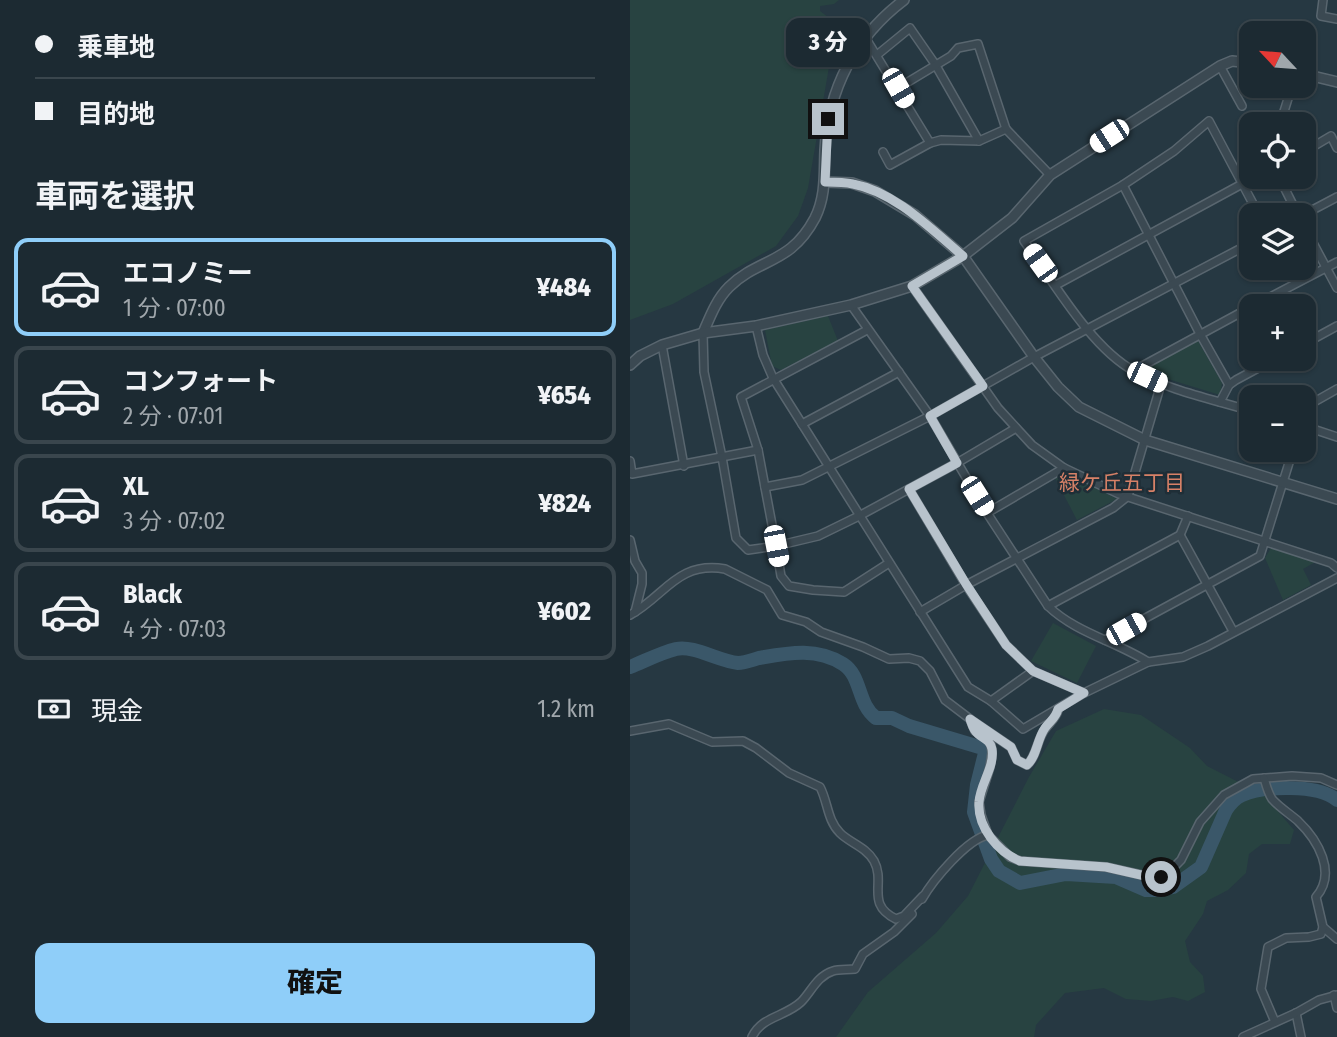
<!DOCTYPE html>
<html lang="ja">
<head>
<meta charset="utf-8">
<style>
	body { margin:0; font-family:"Fira Sans Condensed","Noto Sans JP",sans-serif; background:#29363e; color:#f1f3f6; height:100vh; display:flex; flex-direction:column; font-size:26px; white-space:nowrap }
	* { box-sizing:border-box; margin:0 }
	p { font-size:23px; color:#a0a7ac }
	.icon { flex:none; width:38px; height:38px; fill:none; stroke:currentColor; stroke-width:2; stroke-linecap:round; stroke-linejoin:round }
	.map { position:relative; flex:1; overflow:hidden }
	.details { display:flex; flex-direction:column; background:#1c2a32; width:630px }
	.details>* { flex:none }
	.hud { display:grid; align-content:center; height:154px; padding:0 35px; background:#1c2a32 }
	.needle { width:46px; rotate:296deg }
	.buttons { position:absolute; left:609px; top:21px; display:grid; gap:14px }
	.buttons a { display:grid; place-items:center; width:77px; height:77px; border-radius:14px; background:#1c2a32; box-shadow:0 2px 5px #0004,0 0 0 2px #3a464d; font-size:35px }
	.end { position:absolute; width:32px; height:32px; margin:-16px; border:9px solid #b8c3cc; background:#111; box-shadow:0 0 0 4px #111 }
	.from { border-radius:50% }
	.bubble { position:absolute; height:49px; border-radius:14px; background:#1c2a32; box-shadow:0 2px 5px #0004,0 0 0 2px #3a464d; font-size:23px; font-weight:800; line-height:49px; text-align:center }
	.car { position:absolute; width:21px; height:42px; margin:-21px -10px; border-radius:9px; box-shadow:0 0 5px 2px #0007; background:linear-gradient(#fff 24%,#345 0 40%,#fff 0 76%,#345 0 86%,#fff 0) }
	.hud b { display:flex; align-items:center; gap:24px; height:66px; font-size:26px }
	.hud b+b { border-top:2px solid #3a464d }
	.hud i { width:18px; height:18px; background:#f1f3f6 }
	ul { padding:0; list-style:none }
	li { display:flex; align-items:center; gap:21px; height:98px; margin:0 14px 10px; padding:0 21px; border:4px solid #3a464d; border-radius:14px }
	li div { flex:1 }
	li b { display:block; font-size:26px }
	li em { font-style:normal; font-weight:800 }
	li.selected { border-color:#8fcef9 }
	li>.icon { width:63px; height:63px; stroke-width:1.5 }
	h2 { padding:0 35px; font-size:32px; line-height:84px }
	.pay { display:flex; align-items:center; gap:18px; height:77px; padding:0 35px; font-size:26px }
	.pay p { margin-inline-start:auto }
	.primary-button { display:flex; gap:14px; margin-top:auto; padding:14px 35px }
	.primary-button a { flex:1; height:80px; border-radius:14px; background:#8fcef9; color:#111; font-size:28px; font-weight:800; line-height:80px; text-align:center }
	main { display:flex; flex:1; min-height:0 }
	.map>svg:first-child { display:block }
	.green { fill:#284341 }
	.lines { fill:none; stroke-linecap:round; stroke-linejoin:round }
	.river { stroke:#3a5769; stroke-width:14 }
	.minor-casing { stroke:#59666f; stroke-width:10 }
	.tertiary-casing { stroke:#59666f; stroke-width:12 }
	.minor { stroke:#3b4952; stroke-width:7 }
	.tertiary { stroke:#3b4952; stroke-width:9 }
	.route { stroke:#b8c3cc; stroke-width:9 }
	.labels { text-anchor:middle; stroke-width:5; stroke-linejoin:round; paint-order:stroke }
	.neighbourhood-label { font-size:21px; fill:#d78167; stroke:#1f2e37 }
</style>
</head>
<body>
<main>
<section class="details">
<div class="hud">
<b><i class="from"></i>乗車地</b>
<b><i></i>目的地</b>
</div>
<h2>車両を選択</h2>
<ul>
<li class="selected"><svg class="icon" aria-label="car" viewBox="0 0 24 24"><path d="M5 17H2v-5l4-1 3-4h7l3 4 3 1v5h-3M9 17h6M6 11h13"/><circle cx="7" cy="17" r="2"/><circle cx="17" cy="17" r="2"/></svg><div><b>エコノミー</b><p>1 分 · 07:00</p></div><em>¥484</em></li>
<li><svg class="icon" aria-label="car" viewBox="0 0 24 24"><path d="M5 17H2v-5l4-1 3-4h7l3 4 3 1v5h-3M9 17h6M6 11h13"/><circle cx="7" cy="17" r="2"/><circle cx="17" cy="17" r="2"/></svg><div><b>コンフォート</b><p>2 分 · 07:01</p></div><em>¥654</em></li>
<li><svg class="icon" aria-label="car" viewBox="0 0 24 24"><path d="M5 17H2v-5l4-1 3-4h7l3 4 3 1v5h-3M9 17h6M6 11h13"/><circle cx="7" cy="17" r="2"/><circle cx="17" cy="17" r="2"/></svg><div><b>XL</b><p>3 分 · 07:02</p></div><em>¥824</em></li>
<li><svg class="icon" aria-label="car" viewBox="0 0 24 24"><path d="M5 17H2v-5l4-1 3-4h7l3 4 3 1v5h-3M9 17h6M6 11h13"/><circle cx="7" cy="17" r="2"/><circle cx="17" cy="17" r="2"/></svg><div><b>Black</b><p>4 分 · 07:03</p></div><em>¥602</em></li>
</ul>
<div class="pay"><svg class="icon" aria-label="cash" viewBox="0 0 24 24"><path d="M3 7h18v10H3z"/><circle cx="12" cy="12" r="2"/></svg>現金<p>1.2 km</p></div>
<div class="primary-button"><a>確定</a></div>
</section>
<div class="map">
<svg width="707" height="1037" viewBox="0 0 707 1037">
	<rect width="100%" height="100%" fill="#263842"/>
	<!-- green -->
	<g class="green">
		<polygon points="0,0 209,0 204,4 190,6 190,11 215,30 213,40 199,67 178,188 168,216 146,246 43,304 0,320"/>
		<polygon points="198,316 208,341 151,370 142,366 135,330"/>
		<polygon points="568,341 592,383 590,395 515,372 516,368"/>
		<polygon points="438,474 487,499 447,520 425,478"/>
		<polygon points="641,548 687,561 673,569 681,585 653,600 635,558"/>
		<polygon points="423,623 466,646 447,683 401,661"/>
		<polygon points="474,709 511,715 560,748 577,766 634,795 664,830 660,844 632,844 619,854 616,873 598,890 577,901 573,914 555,941 560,962 573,976 575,992 558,1001 543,997 521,1001 496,999 474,988 435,993 406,1025 404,1037 206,1037 238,992 306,933 338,896 399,777 426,731"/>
	</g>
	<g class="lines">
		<!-- river -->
		<path class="river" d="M 0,667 C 15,661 30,653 46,649 C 64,645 88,661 108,663 C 115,663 122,660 129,658 C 158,653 186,647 213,664 C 232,676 227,704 246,718 L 262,718 L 279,726 L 356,749 L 347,785 L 344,812 L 361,859 L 369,871 L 390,883 L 436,874 L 486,877 L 516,890 L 530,890 L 543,887 L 571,867 L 596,810 C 600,804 605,798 612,795 C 634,786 688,784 707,800"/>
		<!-- minor casing -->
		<g class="minor-casing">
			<g id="minor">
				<polyline points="693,0 691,16 707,19"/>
				<polyline points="235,37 300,143 311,140 349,141 376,129 420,175"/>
				<polyline points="247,55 280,28 305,64 349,141"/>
				<polyline points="590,66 612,106"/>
				<polyline points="268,88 321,56 328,48 348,44 376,129"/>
				<polyline points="650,124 662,86"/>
				<polyline points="253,152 260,165 300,143"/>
				<polyline points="674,152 701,136 707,148"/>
				<polyline points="649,177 668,215"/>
				<polyline points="493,185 570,334 599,385"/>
				<polyline points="673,215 707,197"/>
				<polyline points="674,226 707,288"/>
				<polyline points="426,285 612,184"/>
				<polyline points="282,286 368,408 402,445 434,468 489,494 701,563 707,568"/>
				<path d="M 221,305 L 300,416 L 357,513 L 418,606 C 446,633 485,641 518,662"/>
				<polyline points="623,306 707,262"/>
				<polyline points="126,326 133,355 143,378 338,687 361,701 393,729 454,693 518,662 553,657 578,646 707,578"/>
				<polyline points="237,330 111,397 128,450 146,546 188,536 229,516 327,463 386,428"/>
				<polyline points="73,333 74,372 92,457 106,538 118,550 146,546 151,576 159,586 183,590 214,592 259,563"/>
				<polyline points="674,344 707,326"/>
				<polyline points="32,345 54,466"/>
				<polyline points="503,371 621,307"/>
				<polyline points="590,402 599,385 606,380 645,359"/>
				<path d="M 621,411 C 582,399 540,391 504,371 C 461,348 423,281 394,241 L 493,185 L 544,151 L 579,121 L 629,215"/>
				<polyline points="674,416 677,406 707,389"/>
				<polyline points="172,424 269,372"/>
				<polyline points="674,426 707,437"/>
				<polyline points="0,461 2,474 128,450"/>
				<polyline points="135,487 172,480 300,416 404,357 621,243"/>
				<polyline points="279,489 336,585 376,645 403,671 454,693"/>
				<polyline points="357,513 434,468"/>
				<polyline points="550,535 603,631"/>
				<polyline points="0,540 5,561 12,573 12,584 5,612"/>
				<polyline points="418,606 550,535 558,516"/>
				<polyline points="290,612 336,585 483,508 498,496 531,384"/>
				<path d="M 0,615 C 35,596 47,561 95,569 L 137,590 L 152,615 L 176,622 L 191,632 L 233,647 L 259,659 L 279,658 L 290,661 L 300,671 L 315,700 L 340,719 L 345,731 L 358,740 L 361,745 L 362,752 L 360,767 L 349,802 L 351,815 L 358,835 L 380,857 L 390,861 L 476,867 L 525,878 L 539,872 L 551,860 L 570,822 L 594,795 L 623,779 L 662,776 L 691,778 L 707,785"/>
				<polyline points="475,640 630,556 663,450"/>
				<polyline points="361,701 403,671"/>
				<path d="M 341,720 L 381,747 L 387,760 L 397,765 C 407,756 407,739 415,729 C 420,722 426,718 428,710"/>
				<path d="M 0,731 L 39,724 L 82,742 L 113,741 L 126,748 L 159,773 L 190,787 C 198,802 197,820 210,833 C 220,843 236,847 244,861 C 256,883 235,904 266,919 L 274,916 L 293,896"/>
				<path d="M 634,778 C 636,785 638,793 642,799 C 649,807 660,814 668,821 C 688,840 707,873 686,897 L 693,927 L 707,939"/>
				<path d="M 292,899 C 303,880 337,839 358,835"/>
				<polyline points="704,995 707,1008"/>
				<polyline points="666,1013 671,1037"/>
				<polyline points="645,1022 631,989 638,947 656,938 679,937 691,934 693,927"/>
				<path d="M 122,1037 C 132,1016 155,1017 171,1002 C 181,992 187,976 203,971 C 209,969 218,970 225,969 L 233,954 L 264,932 L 282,914"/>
				<polyline points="613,1037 666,1013 689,1000 707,995"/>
			</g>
		</g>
		<!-- tertiary casing -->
		<g class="tertiary-casing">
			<g id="tertiary">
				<polyline points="674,74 707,82"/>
				<polyline points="195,182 222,183 245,191 285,215 333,256 404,357 428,387 449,407 515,440 707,499"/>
				<path d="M 73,333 C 80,317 86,300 99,287 C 130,257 160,265 185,218 C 196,196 194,174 195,150 C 198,89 225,37 274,0"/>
				<polyline points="0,365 10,356 32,345 73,333 126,326 221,305 282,286 333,256 382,218 420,175 590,66 602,61 621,63"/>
			</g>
		</g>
		<!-- minor -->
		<use href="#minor" class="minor"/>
		<!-- tertiary -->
		<use href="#tertiary" class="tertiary"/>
	</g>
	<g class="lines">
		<!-- route -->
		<path class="route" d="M 198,119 L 195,182 C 204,182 214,182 223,184 C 265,192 301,229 333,256 L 282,286 L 353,386 L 300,416 L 327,463 L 279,489 L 336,584 L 376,645 L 403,671 L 454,693 L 428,709 C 426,718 420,721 415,728 C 407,739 407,756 397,765 L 387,760 L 381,747 L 340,719 C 342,725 343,730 348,734 C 354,739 360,740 362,749 C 365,767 350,784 349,802 C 347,827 368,852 390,861 L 476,867 L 524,878 L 531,877"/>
	</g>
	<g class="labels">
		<!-- neighbourhood labels -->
		<g class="neighbourhood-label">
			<text x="492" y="490">緑ケ丘五丁目</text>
		</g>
	</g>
</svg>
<div class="buttons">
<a><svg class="needle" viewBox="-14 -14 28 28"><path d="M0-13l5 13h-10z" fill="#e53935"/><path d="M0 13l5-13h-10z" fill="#a0a7ac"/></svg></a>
<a><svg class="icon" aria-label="locate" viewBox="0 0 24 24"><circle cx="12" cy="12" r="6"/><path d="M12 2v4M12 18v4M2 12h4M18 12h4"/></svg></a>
<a><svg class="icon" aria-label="layers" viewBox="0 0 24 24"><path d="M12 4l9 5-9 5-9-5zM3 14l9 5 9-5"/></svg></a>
<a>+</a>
<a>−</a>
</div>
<i class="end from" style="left:531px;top:877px"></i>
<i class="end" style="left:198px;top:119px"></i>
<div class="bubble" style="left:156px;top:18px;width:84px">3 分</div>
<i class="car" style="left:268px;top:88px;rotate:150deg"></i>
<i class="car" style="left:479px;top:136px;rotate:237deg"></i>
<i class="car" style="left:410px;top:263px;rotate:324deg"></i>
<i class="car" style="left:517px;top:377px;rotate:115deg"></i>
<i class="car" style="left:347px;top:496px;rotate:148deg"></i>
<i class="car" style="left:146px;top:546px;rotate:169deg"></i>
<i class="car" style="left:496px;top:629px;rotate:61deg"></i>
</div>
</main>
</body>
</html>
